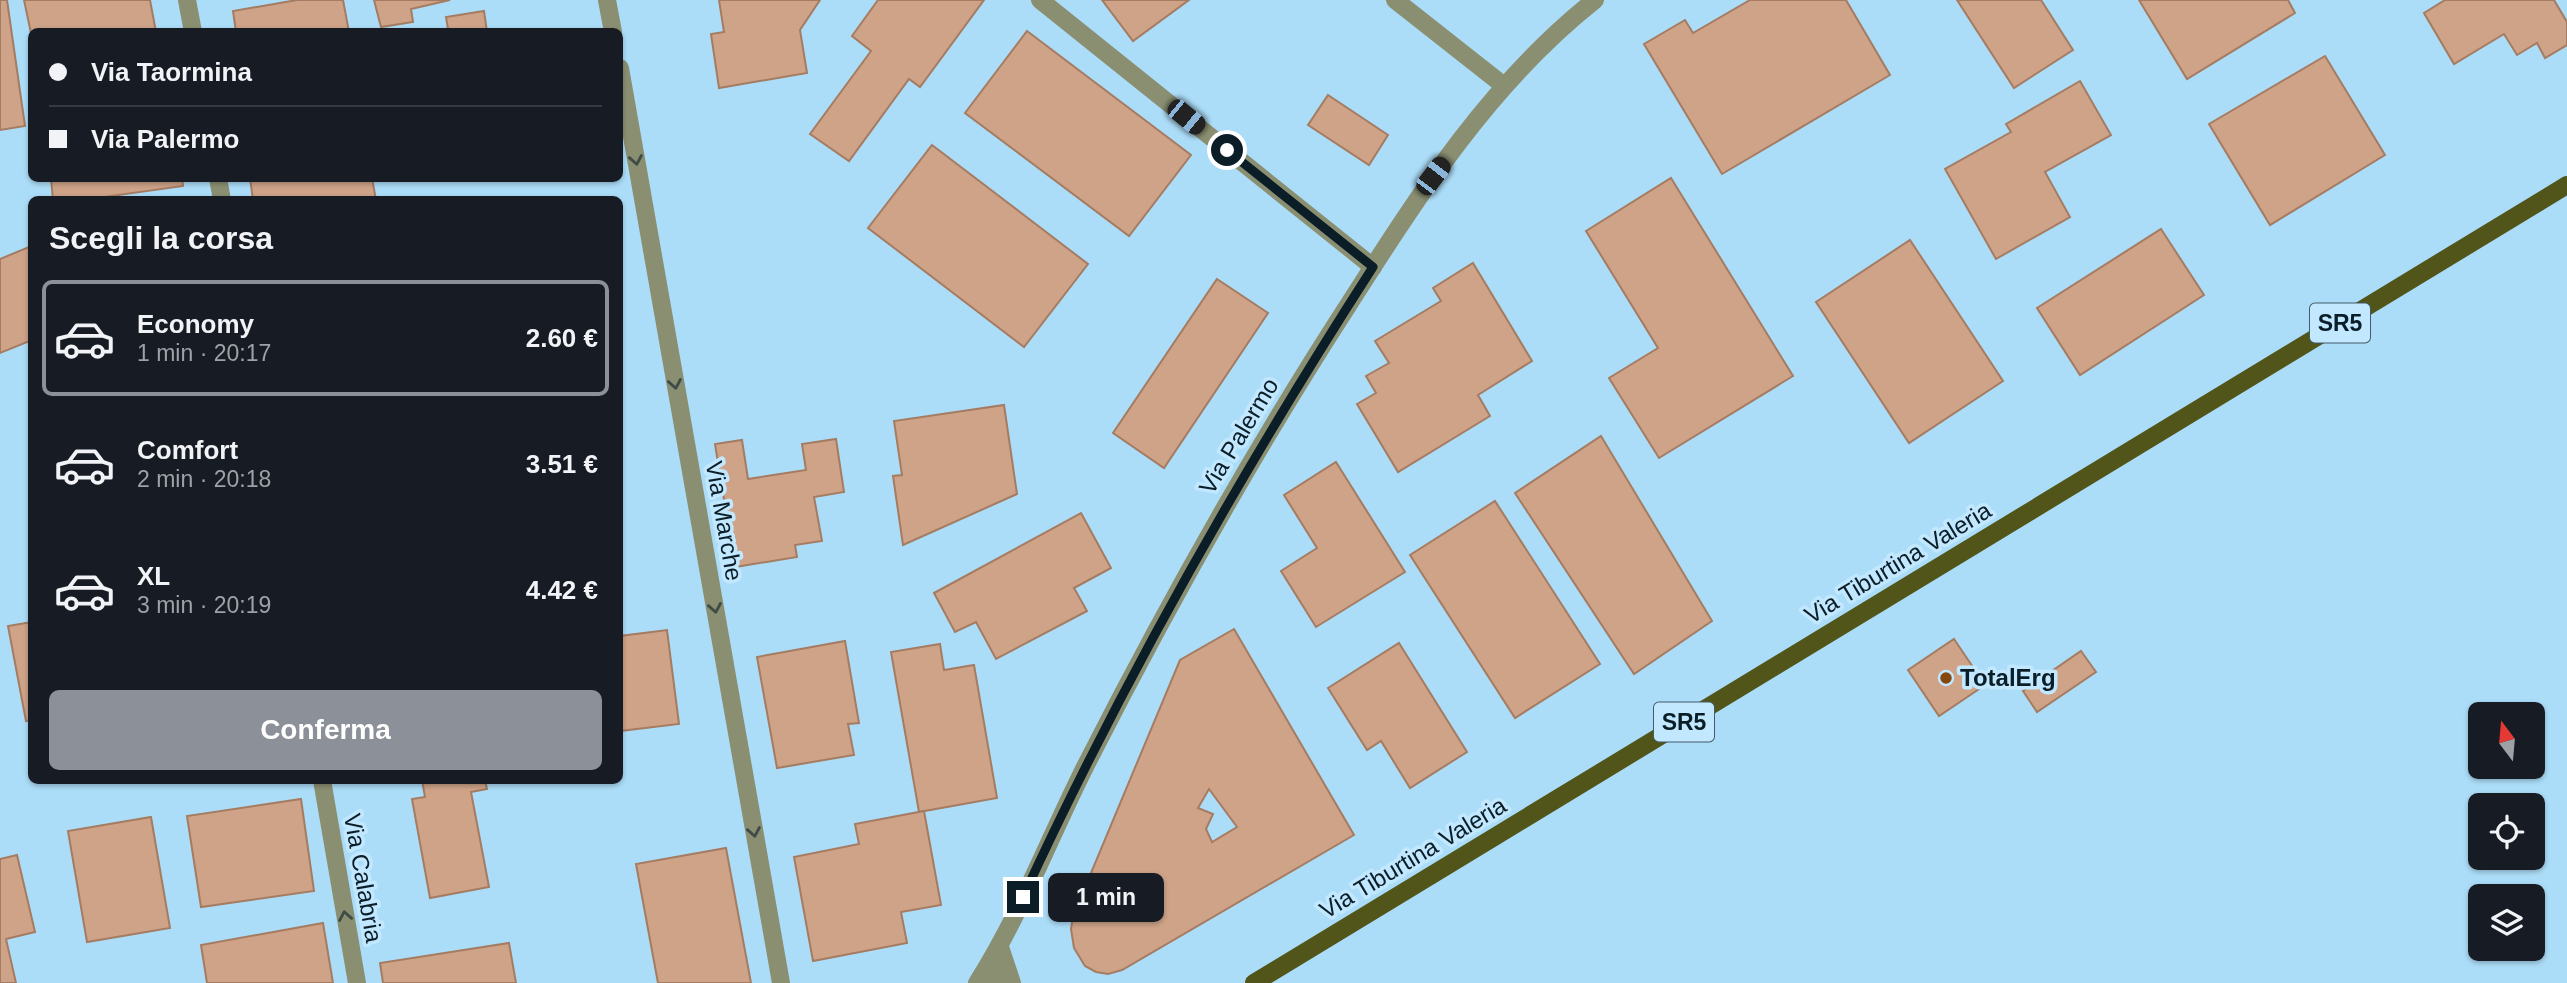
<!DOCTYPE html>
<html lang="it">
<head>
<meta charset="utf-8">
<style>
	body { margin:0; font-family:Arial,sans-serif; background:#242831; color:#f1f3f6; height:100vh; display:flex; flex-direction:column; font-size:26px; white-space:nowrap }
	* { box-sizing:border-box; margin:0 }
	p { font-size:23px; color:#9ea1a6 }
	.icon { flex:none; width:38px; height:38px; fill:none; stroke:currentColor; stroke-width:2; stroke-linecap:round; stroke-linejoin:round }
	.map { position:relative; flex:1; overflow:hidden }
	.side { position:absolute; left:28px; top:196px; width:595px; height:588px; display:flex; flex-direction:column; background:#171b24; border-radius:10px; box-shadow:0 2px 5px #0004 }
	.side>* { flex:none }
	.top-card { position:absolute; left:28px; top:28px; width:595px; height:154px; border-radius:10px; box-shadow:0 2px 5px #0004; display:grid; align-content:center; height:154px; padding:0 21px; background:#171b24 }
	.needle { width:46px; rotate:344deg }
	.buttons { position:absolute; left:2468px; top:702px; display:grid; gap:14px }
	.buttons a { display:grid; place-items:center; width:77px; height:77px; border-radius:10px; background:#171b24; box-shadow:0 2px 5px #0004; font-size:35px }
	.end { position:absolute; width:32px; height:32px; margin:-16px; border:9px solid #0b1e28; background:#fff; box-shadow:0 0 0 4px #fff }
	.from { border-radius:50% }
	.bubble { position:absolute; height:49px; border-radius:10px; background:#171b24; box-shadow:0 2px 5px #0004; font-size:23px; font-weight:600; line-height:49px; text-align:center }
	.car { position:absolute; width:21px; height:42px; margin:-21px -10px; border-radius:9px; box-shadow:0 0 5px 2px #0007; background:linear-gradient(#222 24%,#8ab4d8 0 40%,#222 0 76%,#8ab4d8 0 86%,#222 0) }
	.top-card b { display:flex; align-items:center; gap:24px; height:66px; font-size:26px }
	.top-card b+b { border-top:2px solid #363941 }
	.top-card i { width:18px; height:18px; background:#f1f3f6 }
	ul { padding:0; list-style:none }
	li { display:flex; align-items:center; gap:21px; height:116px; margin:0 14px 10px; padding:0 7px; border:4px solid transparent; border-radius:10px }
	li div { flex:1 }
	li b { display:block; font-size:26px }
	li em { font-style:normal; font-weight:600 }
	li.on { border-color:#8c9099 }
	li>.icon { width:63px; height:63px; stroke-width:1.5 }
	h2 { padding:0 21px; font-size:32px; line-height:84px }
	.primary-button { display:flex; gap:14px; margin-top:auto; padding:14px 21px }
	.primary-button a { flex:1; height:80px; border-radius:10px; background:#8c9099; color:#fff; font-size:28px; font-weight:600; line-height:80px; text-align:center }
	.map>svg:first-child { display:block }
	.building { fill:#cea388; stroke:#a57c62; stroke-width:2; fill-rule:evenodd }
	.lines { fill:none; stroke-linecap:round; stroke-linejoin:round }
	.minor { stroke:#8b8f72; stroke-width:18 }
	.major { stroke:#51551a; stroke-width:18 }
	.oneway { stroke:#3e4b46 }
	.route { stroke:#0b1e28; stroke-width:9 }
	.poi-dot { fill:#864610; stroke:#c2e8ff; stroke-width:2.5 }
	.labels { text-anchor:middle; stroke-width:7; stroke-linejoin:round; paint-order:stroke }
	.shield { fill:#c2e8ff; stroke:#425b68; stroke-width:2 }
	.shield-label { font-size:23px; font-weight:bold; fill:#0b1e28 }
	.street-label { font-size:24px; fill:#0b1e28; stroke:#c2e8ff }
	.poi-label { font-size:24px; font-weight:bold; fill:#0b1e28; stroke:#c2e8ff; text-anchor:start }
</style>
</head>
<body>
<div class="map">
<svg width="2567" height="983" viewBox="0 0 2567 983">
	<rect width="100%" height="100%" fill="#acddf8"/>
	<!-- building -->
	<g class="building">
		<polygon points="0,0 7,0 25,126 0,130"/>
		<polygon points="24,0 150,0 156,32 32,32 32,38"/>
		<polygon points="297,0 343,0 349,32 236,32 233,11"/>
		<polygon points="374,0 450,0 411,9 413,22 381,27"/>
		<polygon points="719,0 820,0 800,30 807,73 719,88 711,34 724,32"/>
		<polygon points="878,0 984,0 920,87 909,79 849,161 810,134 871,51 852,36"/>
		<polygon points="1102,0 1189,0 1133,41"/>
		<polygon points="1750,0 1846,0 1890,75 1722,174 1644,44 1685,20 1693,33"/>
		<polygon points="1957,0 2041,0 2073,50 2014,88"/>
		<polygon points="2139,0 2288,0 2295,13 2187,79"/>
		<polygon points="2445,0 2554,0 2567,22 2567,45 2545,58 2537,43 2517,55 2504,34 2454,64 2424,13"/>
		<polygon points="484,11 487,32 431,32 448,29 446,17"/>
		<polygon points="1027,31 1191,155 1129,236 965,113"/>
		<polygon points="2325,56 2385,155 2270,225 2209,124"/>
		<polygon points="2080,81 2111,135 2045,172 2070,217 1996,259 1945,169 2011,132 2006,124"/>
		<polygon points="1328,95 1388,135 1369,165 1308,125"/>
		<polygon points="932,145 1088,264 1024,347 868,228"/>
		<polygon points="51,178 182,178 183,186 83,200 53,200"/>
		<polygon points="250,178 372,178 376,200 253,200"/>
		<polygon points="1671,178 1793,376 1659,458 1609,378 1658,348 1586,231"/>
		<polygon points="2161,229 2204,295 2080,375 2037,308"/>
		<polygon points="1910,240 2003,381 1909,443 1816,302"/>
		<polygon points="29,247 32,254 32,340 0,353 0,259"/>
		<polygon points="1473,263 1532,361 1478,395 1490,416 1398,472 1357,404 1376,393 1366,376 1389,363 1375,341 1441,301 1433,288"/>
		<polygon points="1217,279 1268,313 1164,468 1113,433"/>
		<polygon points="1004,405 1017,494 903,545 893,476 902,475 894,421"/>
		<polygon points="1601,436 1712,621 1634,674 1515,493"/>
		<polygon points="836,439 844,492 814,497 822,541 795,545 797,557 735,567 715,444 742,440 748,479 806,470 802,444"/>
		<polygon points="1336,462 1405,572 1316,627 1281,571 1317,548 1284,495"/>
		<polygon points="1495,501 1600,664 1515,718 1410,555"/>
		<polygon points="1081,513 1111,568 1074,588 1087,611 996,659 976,622 955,632 934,593"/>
		<polygon points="32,622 32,720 26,721 8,626"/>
		<path d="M 1234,629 L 1354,835 L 1122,970 L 1108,974 L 1096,972 L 1085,966 L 1074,948 L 1071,929 L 1073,916 L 1180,660 ZM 1209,789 L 1237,827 L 1212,842 L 1206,829 L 1213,814 L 1198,808 Z"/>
		<polygon points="667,630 679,724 620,731 620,636"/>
		<polygon points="1954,639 1985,685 1939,716 1908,670"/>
		<polygon points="845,641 859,723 848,724 854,755 777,768 757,657"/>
		<polygon points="1399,643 1467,752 1410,788 1381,741 1367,750 1328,688"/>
		<polygon points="940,644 944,670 974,665 997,798 919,812 891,652"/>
		<polygon points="2081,651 2096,672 2037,712 2023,691"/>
		<polygon points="422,780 485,780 487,789 471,792 489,887 430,898 412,799 425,797"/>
		<polygon points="301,799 314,891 201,907 187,816"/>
		<polygon points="924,811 941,905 901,912 907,943 813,961 794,857 859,844 855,824"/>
		<polygon points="151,817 170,928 87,942 68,831"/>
		<polygon points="726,848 751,983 658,983 636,864"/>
		<polygon points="17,855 35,932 6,939 16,983 0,983 0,859"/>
		<polygon points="323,923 333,983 207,983 201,945"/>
		<polygon points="509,943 516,983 383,983 380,963"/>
	</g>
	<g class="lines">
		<!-- minor -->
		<g class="minor">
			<polyline points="187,0 193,32"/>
			<polyline points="607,0 613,32"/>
			<polyline points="1040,0 1373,267"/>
			<polyline points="1395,0 1503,85"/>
			<polyline points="620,68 781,983"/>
			<polyline points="218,178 222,200"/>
			<polyline points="322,780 357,983"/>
			<polyline points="1000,947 1012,983"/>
			<path d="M 977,983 C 1021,914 1050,836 1087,763 C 1167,606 1253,452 1349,304 C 1420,193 1490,83 1595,0"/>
			<polyline points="995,983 999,954"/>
		</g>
		<!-- major -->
		<polyline class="major" points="1254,983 2567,185"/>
	</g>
	<!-- one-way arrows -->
	<defs><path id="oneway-chevron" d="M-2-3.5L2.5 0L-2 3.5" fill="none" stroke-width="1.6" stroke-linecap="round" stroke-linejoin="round" transform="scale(1.75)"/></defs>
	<g class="oneway">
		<use href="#oneway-chevron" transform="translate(636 160) rotate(80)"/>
		<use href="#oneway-chevron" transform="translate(675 384) rotate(80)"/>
		<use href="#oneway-chevron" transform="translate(715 608) rotate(80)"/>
		<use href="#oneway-chevron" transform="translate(754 832) rotate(80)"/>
		<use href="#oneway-chevron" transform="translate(345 916) rotate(-100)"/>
	</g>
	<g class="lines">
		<!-- route -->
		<path class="route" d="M 1023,897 C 1124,678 1243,469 1373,267 L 1227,150"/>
	</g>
	<!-- markers -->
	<circle class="poi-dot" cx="1946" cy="678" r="7"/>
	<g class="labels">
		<!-- shield labels -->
		<g class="shield">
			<rect x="2310" y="303.5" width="60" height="39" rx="5"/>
			<rect x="1654" y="702.5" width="60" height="39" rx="5"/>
		</g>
		<g class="shield-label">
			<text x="2340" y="331">SR5</text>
			<text x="1684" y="730">SR5</text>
		</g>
		<!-- street labels -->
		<g class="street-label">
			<text transform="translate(1239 436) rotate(-59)" y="8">Via Palermo</text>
			<text transform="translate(724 521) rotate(80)" y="8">Via Marche</text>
			<text transform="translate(1898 563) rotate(-31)" y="8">Via Tiburtina Valeria</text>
			<text transform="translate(1413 858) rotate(-31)" y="8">Via Tiburtina Valeria</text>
			<text transform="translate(363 878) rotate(80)" y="8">Via Calabria</text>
		</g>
		<!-- poi labels -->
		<g class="poi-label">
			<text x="1960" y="686">TotalErg</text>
		</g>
	</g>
</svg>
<div class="buttons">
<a><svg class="needle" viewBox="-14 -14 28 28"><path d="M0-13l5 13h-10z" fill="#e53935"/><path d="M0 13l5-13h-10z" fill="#9ea1a6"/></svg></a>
<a><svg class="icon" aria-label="locate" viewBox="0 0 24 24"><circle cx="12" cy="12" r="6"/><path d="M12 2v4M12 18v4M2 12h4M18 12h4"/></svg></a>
<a><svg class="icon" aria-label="layers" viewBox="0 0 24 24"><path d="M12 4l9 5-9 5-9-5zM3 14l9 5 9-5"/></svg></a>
</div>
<i class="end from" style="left:1227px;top:150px"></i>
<i class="end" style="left:1023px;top:897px"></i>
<div class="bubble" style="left:1048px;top:873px;width:116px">1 min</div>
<i class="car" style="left:1186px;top:117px;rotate:129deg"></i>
<i class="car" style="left:1433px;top:176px;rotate:37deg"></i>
<div class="top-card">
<b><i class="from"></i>Via Taormina</b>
<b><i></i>Via Palermo</b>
</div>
<section class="side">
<h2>Scegli la corsa</h2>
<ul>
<li class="on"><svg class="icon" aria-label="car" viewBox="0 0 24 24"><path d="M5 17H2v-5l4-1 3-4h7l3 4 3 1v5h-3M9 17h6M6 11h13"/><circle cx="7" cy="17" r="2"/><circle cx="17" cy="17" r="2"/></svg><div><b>Economy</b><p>1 min · 20:17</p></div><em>2.60 €</em></li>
<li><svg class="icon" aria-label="car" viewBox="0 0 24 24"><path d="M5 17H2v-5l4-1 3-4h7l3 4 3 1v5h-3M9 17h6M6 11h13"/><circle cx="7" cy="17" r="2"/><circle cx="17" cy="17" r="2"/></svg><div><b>Comfort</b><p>2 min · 20:18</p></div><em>3.51 €</em></li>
<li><svg class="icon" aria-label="car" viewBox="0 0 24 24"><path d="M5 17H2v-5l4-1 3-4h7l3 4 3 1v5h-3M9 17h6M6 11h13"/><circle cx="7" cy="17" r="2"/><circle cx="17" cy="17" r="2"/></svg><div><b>XL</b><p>3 min · 20:19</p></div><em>4.42 €</em></li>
</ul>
<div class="primary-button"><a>Conferma</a></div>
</section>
</div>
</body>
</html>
